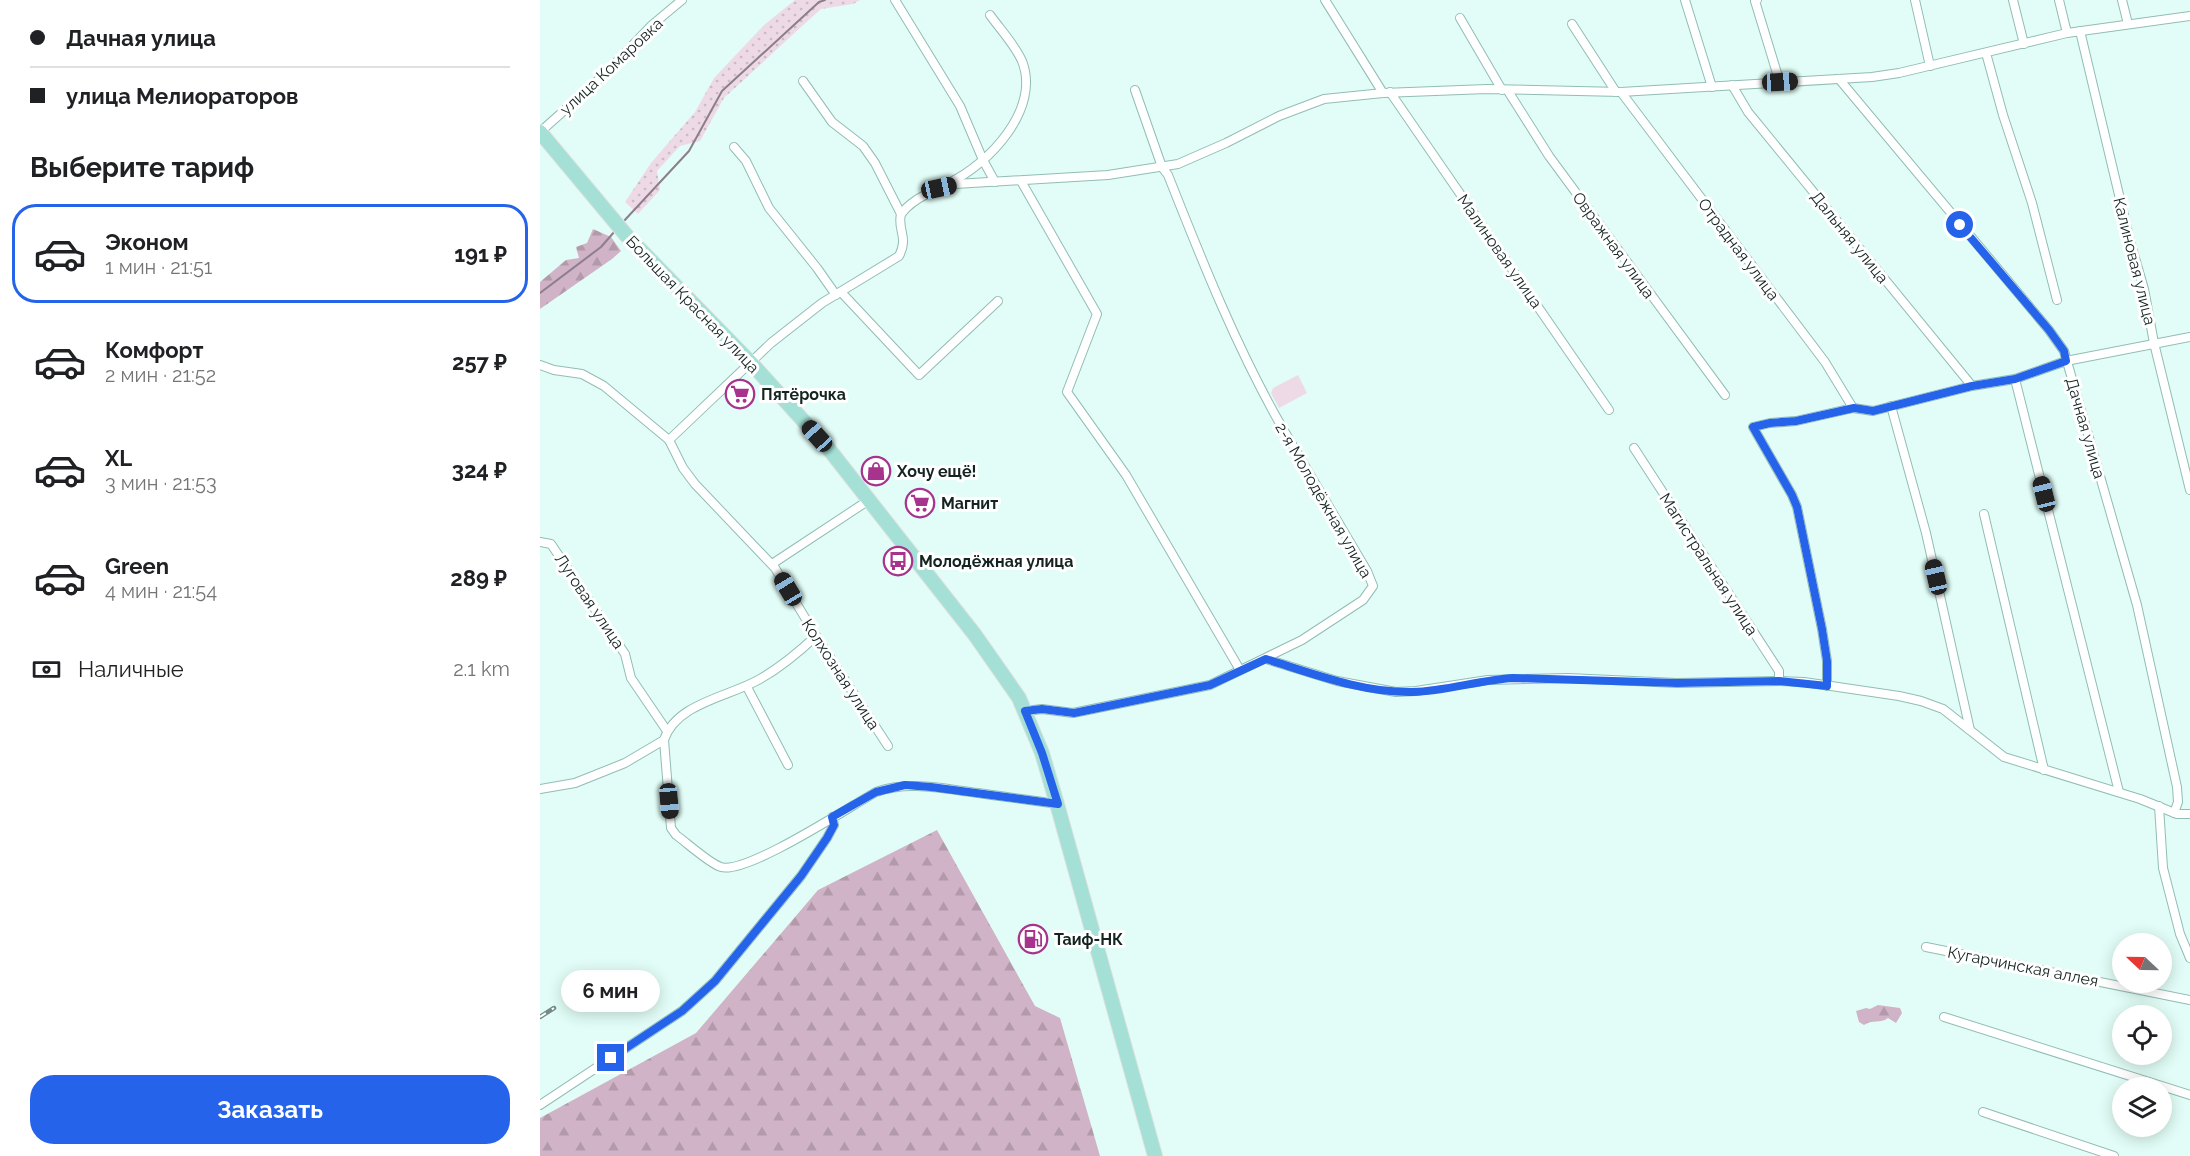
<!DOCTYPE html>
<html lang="ru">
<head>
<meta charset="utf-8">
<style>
	body { margin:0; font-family:Raleway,sans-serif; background:#f6f6f6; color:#202124; height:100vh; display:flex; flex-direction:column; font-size:22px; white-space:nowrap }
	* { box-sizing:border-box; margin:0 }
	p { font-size:20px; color:#757577 }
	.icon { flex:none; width:33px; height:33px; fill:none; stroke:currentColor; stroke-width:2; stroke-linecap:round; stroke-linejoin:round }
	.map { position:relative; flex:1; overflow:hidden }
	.side { display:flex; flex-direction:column; background:#fff; width:540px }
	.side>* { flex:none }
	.guide { display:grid; align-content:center; height:132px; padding:0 30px; background:#fff }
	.needle { width:39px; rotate:292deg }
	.controls { position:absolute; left:1572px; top:933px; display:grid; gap:12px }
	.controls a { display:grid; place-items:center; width:60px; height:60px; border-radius:50%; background:#fff; box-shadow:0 3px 15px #0003; font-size:30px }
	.end { position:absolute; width:27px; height:27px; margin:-14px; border:8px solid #2563eb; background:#fff; box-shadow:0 0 0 3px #fff }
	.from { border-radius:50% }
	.bubble { position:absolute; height:42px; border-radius:21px; background:#fff; box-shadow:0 3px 15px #0003; font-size:20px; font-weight:700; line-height:42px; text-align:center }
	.car { position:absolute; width:18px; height:36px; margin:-18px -9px; border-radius:8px; box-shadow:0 0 4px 2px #0007; background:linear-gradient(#222 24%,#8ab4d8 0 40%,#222 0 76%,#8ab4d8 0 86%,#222 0) }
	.guide b { display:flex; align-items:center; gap:21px; height:57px; font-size:22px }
	.guide b+b { border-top:2px solid #e0e0e0 }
	.guide i { width:15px; height:15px; background:#202124 }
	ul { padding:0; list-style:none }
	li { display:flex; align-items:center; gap:18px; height:99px; margin:0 12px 9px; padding:0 18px; border:3px solid transparent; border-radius:24px }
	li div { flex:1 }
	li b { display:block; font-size:22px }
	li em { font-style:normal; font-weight:700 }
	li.active { border-color:#2563eb }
	li>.icon { width:54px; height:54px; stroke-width:1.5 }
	h2 { padding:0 30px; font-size:27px; line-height:72px }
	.pay { display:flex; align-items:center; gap:15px; height:66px; padding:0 30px; font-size:22px }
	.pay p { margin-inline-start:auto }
	.primary-button { display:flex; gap:12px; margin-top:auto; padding:12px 30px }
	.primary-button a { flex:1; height:69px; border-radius:24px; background:#2563eb; color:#fff; font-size:24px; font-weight:700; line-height:69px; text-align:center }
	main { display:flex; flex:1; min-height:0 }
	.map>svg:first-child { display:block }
	.grass { fill:url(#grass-dots) }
	.forest { fill:url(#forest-firs) }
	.pitch { fill:#eedae7 }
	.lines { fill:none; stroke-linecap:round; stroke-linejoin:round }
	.stream { stroke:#8c7e8a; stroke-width:2 }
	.minor-casing { stroke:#91bdb4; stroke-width:10 }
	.primary-casing { stroke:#dee0e0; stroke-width:16 }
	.minor { stroke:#fff; stroke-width:8 }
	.primary { stroke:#a4e0d6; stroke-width:14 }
	.rail-casing { stroke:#758b87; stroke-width:4.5 }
	.rail { stroke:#fff; stroke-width:2; stroke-dasharray:7; stroke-linecap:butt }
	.route { stroke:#2563eb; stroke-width:8 }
	.labels { text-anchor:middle; stroke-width:6; stroke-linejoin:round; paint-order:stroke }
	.street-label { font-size:16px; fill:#132421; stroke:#fff }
	.poi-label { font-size:16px; font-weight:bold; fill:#132421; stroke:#fff; text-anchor:start }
</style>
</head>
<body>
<main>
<section class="side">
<div class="guide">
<b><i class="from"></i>Дачная улица</b>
<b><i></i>улица Мелиораторов</b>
</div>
<h2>Выберите тариф</h2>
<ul>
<li class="active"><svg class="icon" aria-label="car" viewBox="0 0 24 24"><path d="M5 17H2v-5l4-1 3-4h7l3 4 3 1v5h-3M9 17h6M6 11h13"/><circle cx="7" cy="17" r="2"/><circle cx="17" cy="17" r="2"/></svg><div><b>Эконом</b><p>1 мин · 21:51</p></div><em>191 ₽</em></li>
<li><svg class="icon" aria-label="car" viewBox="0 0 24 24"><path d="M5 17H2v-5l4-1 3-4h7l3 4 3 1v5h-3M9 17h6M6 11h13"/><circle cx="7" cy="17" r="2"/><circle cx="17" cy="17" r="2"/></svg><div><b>Комфорт</b><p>2 мин · 21:52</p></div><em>257 ₽</em></li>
<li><svg class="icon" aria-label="car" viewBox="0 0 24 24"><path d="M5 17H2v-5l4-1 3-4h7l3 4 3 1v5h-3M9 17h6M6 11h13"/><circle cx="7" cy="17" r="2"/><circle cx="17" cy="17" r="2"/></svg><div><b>XL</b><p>3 мин · 21:53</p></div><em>324 ₽</em></li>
<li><svg class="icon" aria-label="car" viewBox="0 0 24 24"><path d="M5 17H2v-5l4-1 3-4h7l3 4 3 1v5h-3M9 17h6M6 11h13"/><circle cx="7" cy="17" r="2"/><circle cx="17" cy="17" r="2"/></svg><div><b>Green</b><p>4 мин · 21:54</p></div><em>289 ₽</em></li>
</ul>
<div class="pay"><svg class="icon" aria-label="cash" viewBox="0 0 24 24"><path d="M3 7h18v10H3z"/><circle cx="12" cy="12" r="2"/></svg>Наличные<p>2.1 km</p></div>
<div class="primary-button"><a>Заказать</a></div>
</section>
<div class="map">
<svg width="1650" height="1156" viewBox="0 0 1650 1156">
	<defs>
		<pattern id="grass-dots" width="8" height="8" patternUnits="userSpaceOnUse" patternTransform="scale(1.5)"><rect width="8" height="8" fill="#eedae7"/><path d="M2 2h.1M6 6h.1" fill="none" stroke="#cbbbc6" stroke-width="1.8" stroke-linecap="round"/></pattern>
		<pattern id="forest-firs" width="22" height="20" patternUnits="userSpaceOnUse" patternTransform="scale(1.5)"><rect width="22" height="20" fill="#d0b3c7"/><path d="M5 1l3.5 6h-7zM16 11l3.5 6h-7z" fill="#b29aab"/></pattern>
	</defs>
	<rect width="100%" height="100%" fill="#e2fdf7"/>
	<!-- grass -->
	<polygon class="grass" points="255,0 320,0 313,4 281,9 260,28 184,98 160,141 140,146 117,171 120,190 98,214 85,202 111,163 155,112 174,78 224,25"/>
	<!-- forest -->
	<g class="forest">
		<polygon points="53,229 71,237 81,251 72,259 0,309 0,282 26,260 39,258 36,247 47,243"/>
		<polygon points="397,830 495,1006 520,1018 560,1156 0,1156 0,1118 156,1033 278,890"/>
		<path d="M 1338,1005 L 1360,1008 L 1362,1013 L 1356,1023 L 1348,1018 C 1341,1024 1332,1019 1324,1025 L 1319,1022 L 1316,1011 L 1326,1008 L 1330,1009 Z"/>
	</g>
	<!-- pitch -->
	<polygon class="pitch" points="758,375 767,393 739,408 731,393 733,388"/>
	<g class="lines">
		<!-- stream -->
		<g class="stream">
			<polyline points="83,222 149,151 182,91 279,2 285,0"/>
			<polyline points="0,293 61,247 75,231"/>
		</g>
		<!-- minor casing -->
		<g class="minor-casing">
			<g id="minor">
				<polyline points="355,0 420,106 443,160 455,182"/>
				<polyline points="785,0 843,93"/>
				<polyline points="1145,0 1172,87"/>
				<polyline points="1217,0 1215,1 1240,83"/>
				<polyline points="1375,0 1390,66"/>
				<polyline points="1473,0 1484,44"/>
				<polyline points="1519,0 1527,33"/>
				<polyline points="1582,0 1588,24"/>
				<polyline points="920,18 962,90"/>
				<polyline points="1032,24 1076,92"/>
				<polyline points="1540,31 1590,241 1604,289 1614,343 1650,490"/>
				<polyline points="1446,53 1463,115 1492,203 1517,300"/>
				<polyline points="1299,79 1509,330 1524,351 1597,605 1637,787 1638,802 1634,813"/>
				<polyline points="1192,85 1208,112 1432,386"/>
				<polyline points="968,91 1009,156 1185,395"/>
				<polyline points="850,92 1069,410"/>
				<polyline points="1081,92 1285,362 1313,408"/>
				<polyline points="0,132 64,75 112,25 142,0"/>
				<polyline points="194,147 206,161 229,208 277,268 296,295"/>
				<polyline points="481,181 557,314 527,392 586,475 700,670"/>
				<path d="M 409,183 C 449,164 501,109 482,61 C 475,45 460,29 450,15"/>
				<path d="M 361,214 C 373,198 397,188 415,184 L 568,175 L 638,164 L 686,143 L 739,116 L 784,99 L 843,93 L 947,89 L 1081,92 L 1332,77 L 1359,73 L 1527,33 L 1650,16"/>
				<polyline points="301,292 379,375 458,301"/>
				<polyline points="0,365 14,370 42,374 64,386 129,440 143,468 155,484 235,568 276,636 348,746"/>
				<polyline points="1475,379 1579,792"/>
				<polyline points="1351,406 1386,533 1430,730"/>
				<path d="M 129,440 L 231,343 L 282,303 L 359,256 C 369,237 357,230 361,214 L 335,163 L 323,146 L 292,122 L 263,81"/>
				<polyline points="1094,448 1239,671 1239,681"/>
				<polyline points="1444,514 1504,770"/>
				<polyline points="0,542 11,544 85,654 91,678 127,731"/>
				<polyline points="232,564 329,500"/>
				<polyline points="726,659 797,681 856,692 876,691 948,680 1028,678 1137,683 1239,681 1264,682 1359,696 1381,701 1403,709 1464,757 1600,799 1637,814 1650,814"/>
				<polyline points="1287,686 1287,661 1282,629 1257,507 1252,495 1213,427 1230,423 1256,421 1313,408 1333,411 1432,386 1475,379 1526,361 1650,337"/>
				<polyline points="207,687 248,765"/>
				<path d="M 485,711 L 502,709 L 533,713 L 670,685 L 762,640 L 823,600 L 833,586 L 827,571 C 799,524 771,477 743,429 C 697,349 662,261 628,175 L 622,167 L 595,90"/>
				<path d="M 124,740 L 131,828 L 136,835 C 146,842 170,864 181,867 C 206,875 309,807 336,792 C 369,780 404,789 438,793 C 465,797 491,800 517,804"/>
				<path d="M 0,789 L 35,783 L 85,763 L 124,740 C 136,703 189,697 220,679 C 241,667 259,652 276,636"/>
				<polyline points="1619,806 1623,868 1640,934 1650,958"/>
				<polyline points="1386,947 1650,1000"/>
				<polyline points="1404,1017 1650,1095"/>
				<polyline points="0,1105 142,1011 175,981 261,876 287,838 294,825 292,817"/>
				<polyline points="1443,1112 1574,1156"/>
			</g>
		</g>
		<!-- primary casing -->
		<g class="primary-casing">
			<polyline id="primary" points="0,132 86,235 212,364 288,448 435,635 479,698 502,753 517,804 615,1156"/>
		</g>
		<!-- minor -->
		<use href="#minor" class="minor"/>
		<!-- primary -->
		<use href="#primary" class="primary"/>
		<!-- rail casing -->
		<g class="rail-casing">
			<polyline id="rail" points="0,1017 14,1008"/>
		</g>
		<!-- rail -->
		<use href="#rail" class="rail"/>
	</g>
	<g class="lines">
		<!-- route -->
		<path class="route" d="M 71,1058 L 142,1011 L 175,981 L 261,876 L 287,838 L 294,825 L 292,817 L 336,792 L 365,785 L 391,787 L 518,804 L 502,753 L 485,711 L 502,709 L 534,713 L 670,685 L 726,659 C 774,674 823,693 873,692 C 906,691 940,680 973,678 L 1137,683 L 1239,681 L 1287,686 L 1287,661 L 1282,629 L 1257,507 L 1252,495 L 1213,427 L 1230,423 L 1256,421 L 1314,408 L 1333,411 L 1432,386 L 1475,379 L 1526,361 L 1524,351 L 1509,330 L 1420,225"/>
	</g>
	<!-- icons -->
	<defs>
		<g id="supermarket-ring" transform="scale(1.5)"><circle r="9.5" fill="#fff" stroke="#a7338d" stroke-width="1.5"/><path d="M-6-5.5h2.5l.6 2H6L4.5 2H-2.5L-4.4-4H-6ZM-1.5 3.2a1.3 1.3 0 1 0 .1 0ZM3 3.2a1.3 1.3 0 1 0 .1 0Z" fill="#a7338d"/></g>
		<g id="shop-ring" transform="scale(1.5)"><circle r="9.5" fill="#fff" stroke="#a7338d" stroke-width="1.5"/><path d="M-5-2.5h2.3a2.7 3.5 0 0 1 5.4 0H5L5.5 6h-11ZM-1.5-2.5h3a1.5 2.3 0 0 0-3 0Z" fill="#a7338d"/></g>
		<g id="bus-ring" transform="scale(1.5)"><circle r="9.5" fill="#fff" stroke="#a7338d" stroke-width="1.5"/><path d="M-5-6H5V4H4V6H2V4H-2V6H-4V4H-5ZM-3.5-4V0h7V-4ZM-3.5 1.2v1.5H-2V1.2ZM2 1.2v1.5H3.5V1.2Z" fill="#a7338d"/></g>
		<g id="fuel-ring" transform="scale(1.5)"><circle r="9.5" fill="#fff" stroke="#a7338d" stroke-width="1.5"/><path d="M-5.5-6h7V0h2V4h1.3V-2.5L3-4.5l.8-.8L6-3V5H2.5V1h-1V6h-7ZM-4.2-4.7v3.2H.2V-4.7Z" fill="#a7338d"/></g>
	</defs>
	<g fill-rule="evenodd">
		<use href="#supermarket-ring" x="200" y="394"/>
		<use href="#shop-ring" x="336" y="471"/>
		<use href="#supermarket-ring" x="380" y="503"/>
		<use href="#bus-ring" x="358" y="561"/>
		<use href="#fuel-ring" x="493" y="939"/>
	</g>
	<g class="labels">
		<!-- street labels -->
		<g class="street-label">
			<text transform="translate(71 66) rotate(-43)" y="6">улица Комаровка</text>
			<text transform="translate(1310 237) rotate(51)" y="6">Дальняя улица</text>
			<text transform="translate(1074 245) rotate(54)" y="6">Овражная улица</text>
			<text transform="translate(1199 249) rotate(53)" y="6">Отрадная улица</text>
			<text transform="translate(960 251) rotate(55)" y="6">Малиновая улица</text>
			<text transform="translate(1595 261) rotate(76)" y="6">Калиновая улица</text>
			<text transform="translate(153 304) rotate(46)" y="6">Большая Красная улица</text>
			<text transform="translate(1546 428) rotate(74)" y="6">Дачная улица</text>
			<text transform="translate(784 500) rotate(60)" y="6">2-я Молодёжная улица</text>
			<text transform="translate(1169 564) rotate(57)" y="6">Магистральная улица</text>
			<text transform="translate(50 601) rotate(56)" y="6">Луговая улица</text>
			<text transform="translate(301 674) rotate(57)" y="6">Колхозная улица</text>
			<text transform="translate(1483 966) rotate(11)" y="6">Кугарчинская аллея</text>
		</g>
		<!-- poi labels -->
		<g class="poi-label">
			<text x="221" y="400">Пятёрочка</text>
			<text x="357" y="477">Хочу ещё!</text>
			<text x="401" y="509">Магнит</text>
			<text x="379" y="567">Молодёжная улица</text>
			<text x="514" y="945">Таиф-НК</text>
		</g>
	</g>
</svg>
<div class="controls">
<a><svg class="needle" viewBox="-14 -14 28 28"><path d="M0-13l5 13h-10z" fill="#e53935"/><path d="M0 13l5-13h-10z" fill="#757577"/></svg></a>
<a><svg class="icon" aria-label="locate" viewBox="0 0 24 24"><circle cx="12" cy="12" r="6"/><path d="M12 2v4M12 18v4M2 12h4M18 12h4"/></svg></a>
<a><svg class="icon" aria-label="layers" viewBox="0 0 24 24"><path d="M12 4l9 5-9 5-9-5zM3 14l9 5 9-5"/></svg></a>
</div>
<i class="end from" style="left:1420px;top:225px"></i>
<i class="end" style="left:71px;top:1058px"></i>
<div class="bubble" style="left:21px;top:970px;width:99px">6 мин</div>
<i class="car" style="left:1240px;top:82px;rotate:87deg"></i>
<i class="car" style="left:399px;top:188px;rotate:78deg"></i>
<i class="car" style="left:277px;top:436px;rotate:318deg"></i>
<i class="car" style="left:1504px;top:494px;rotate:346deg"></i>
<i class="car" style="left:1396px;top:577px;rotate:347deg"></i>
<i class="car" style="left:248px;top:589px;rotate:329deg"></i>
<i class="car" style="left:129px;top:801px;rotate:175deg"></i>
</div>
</main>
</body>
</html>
